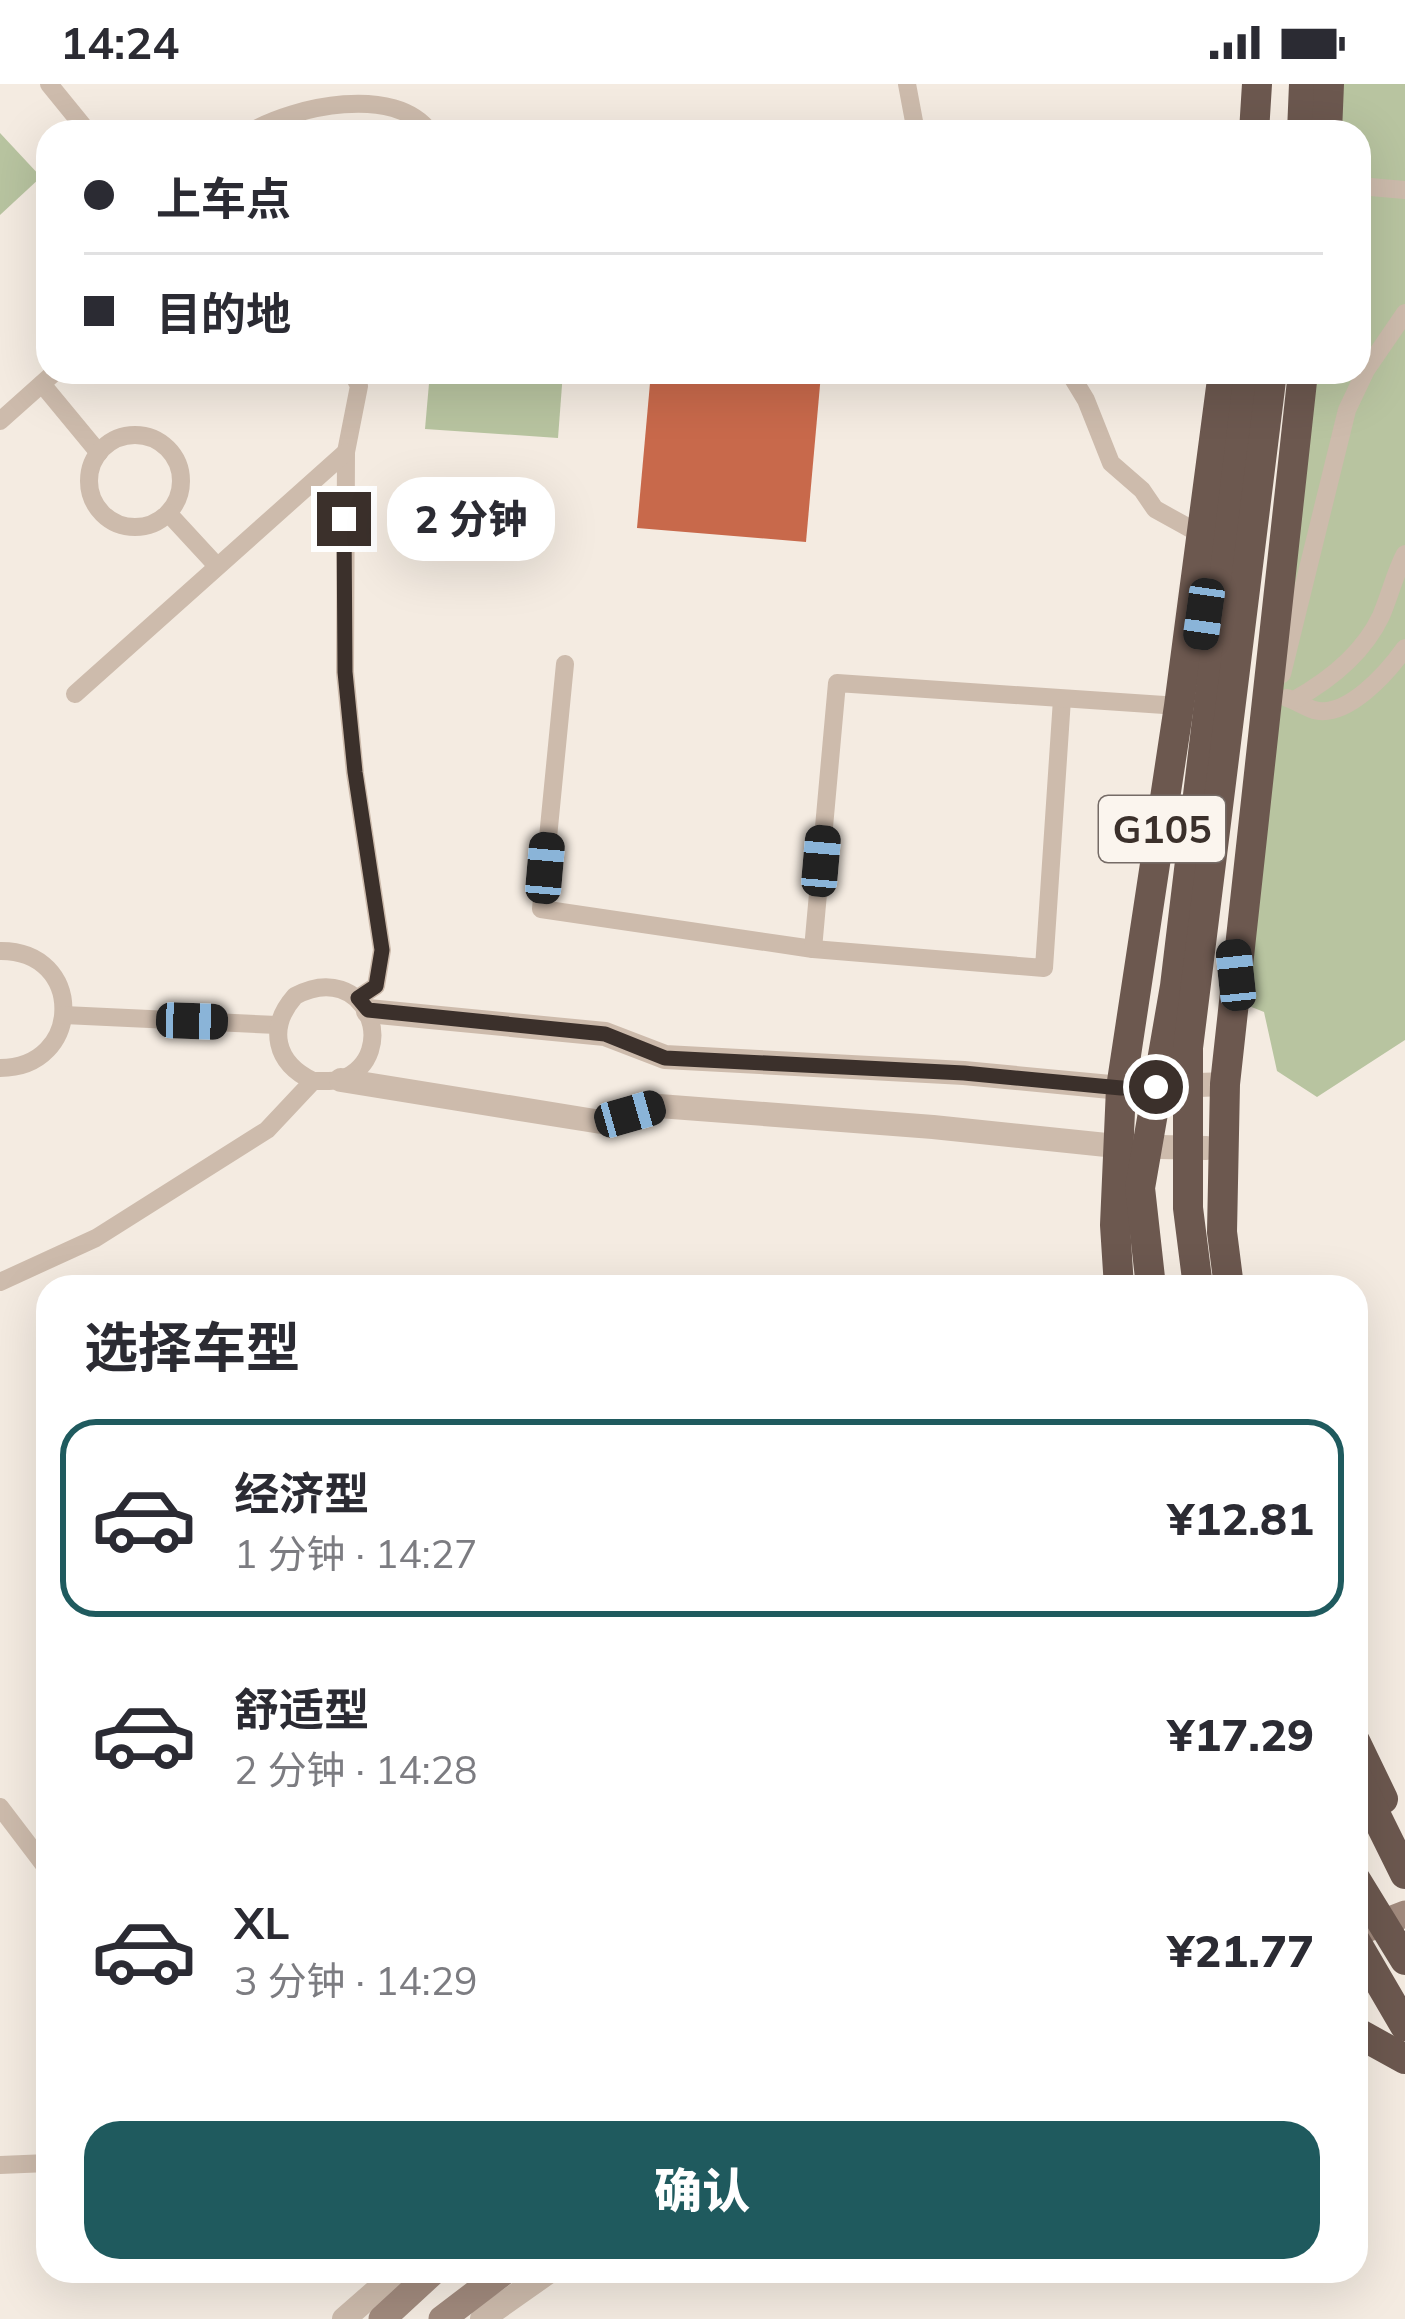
<!DOCTYPE html>
<html lang="zh">
<head>
<meta charset="utf-8">
<style>
	body { margin:0; font-family:Mulish,"Noto Sans SC",sans-serif; background:#f2f2f3; color:#2b2b33; height:100vh; display:flex; flex-direction:column; font-size:45px; white-space:nowrap }
	* { box-sizing:border-box; margin:0 }
	p { font-size:39px; color:#7c7c81 }
	.icon { flex:none; width:66px; height:66px; fill:none; stroke:currentColor; stroke-width:2; stroke-linecap:round; stroke-linejoin:round }
	.map { position:relative; flex:1; overflow:hidden }
	.panel { position:absolute; left:36px; top:1191px; width:1332px; height:1008px; display:flex; flex-direction:column; background:#fff; border-radius:36px; box-shadow:0 12px 48px #0002 }
	.panel>* { flex:none }
	.banner { position:absolute; left:36px; top:36px; width:1335px; height:264px; border-radius:36px; box-shadow:0 12px 48px #0002; display:grid; align-content:center; height:264px; padding:0 48px; background:#fff }
	.end { position:absolute; width:54px; height:54px; margin:-27px; border:15px solid #3b302b; background:#fff; box-shadow:0 0 0 6px #fff }
	.from { border-radius:50% }
	.bubble { position:absolute; height:84px; border-radius:36px; background:#fff; box-shadow:0 12px 48px #0002; font-size:39px; font-weight:800; line-height:84px; text-align:center }
	.car { position:absolute; width:36px; height:72px; margin:-36px -18px; border-radius:15px; box-shadow:0 0 9px 3px #0007; background:linear-gradient(#222 24%,#8ab4d8 0 40%,#222 0 76%,#8ab4d8 0 86%,#222 0) }
	.banner b { display:flex; align-items:center; gap:42px; height:114px; font-size:45px }
	.banner b+b { border-top:3px solid #e1e1e2 }
	.banner i { width:30px; height:30px; background:#2b2b33 }
	ul { padding:0; list-style:none }
	li { display:flex; align-items:center; gap:36px; height:198px; margin:0 24px 18px; padding:0 24px; border:6px solid transparent; border-radius:36px }
	li div { flex:1 }
	li b { display:block; font-size:45px }
	li em { font-style:normal; font-weight:800 }
	li.current { border-color:#1f5a5e }
	li>.icon { width:108px; height:108px; stroke-width:1.5 }
	h2 { padding:0 48px; font-size:54px; line-height:144px }
	.button { display:flex; gap:24px; margin-top:auto; padding:24px 48px }
	.button a { flex:1; height:138px; border-radius:36px; background:#1f5a5e; color:#fff; font-size:48px; font-weight:800; line-height:138px; text-align:center }
	.status { display:flex; justify-content:space-between; align-items:center; height:84px; padding:0 60px; background:#fff; direction:ltr }
	.status svg { height:33px; fill:currentColor }
	.map>svg:first-child { display:block }
	.green { fill:#b8c4a0 }
	.building { fill:#c8694b }
	.lines { fill:none; stroke-linecap:round; stroke-linejoin:round }
	.minor { stroke:#cdbbac; stroke-width:18 }
	.tertiary { stroke:#cdbbac; stroke-width:24 }
	.secondary { stroke:#a18a7d; stroke-width:27 }
	.trunk { stroke:#6c584f; stroke-width:30 }
	.trunk-bridge { stroke:#6c584f; stroke-width:30 }
	.route { stroke:#3b302b; stroke-width:15 }
	.labels { text-anchor:middle; stroke-width:9; stroke-linejoin:round; paint-order:stroke }
	.shield { fill:#fbf5ee; stroke:#756b66; stroke-width:3 }
	.shield-label { font-size:39px; font-weight:bold; fill:#3b302b }
</style>
</head>
<body>
<div class="status"><b>14:24</b><svg viewBox="0 0 49 12"><path d="M0 12V9h3v3zM5 12V6h3v6zM10 12V3h3v9zM15 12V0h3v12zM26 1h20v11H26zM47 4h2v5h-2z"/></svg></div>
<div class="map">
<svg width="1405" height="2235" viewBox="0 0 1405 2235">
	<rect width="100%" height="100%" fill="#f4ebe1"/>
	<!-- green -->
	<g class="green">
		<polygon points="1335,0 1405,0 1405,956 1317,1013 1277,987 1264,928 1224,912 1307,288 1359,288 1359,48 1332,48"/>
		<polygon points="0,49 41,93 0,131"/>
		<polygon points="430,288 563,288 558,354 425,345"/>
	</g>
	<!-- building -->
	<polygon class="building" points="651,288 821,290 806,458 637,444"/>
	<g class="lines">
		<!-- minor -->
		<g class="minor">
			<polyline points="49,0 88,48"/>
			<polyline points="907,0 916,48"/>
			<path d="M 250,48 C 295,22 395,0 430,48"/>
			<polyline points="1359,102 1405,106"/>
			<polyline points="352,288 359,302 346,368 345,588 355,689 382,866 376,902 358,914"/>
			<polyline points="1069,288 1086,316 1111,379 1142,406 1155,425 1202,451"/>
			<polyline points="42,300 99,369"/>
			<polyline points="0,337 55,288"/>
			<circle cx="135" cy="397" r="46"/>
			<polyline points="168,429 217,482"/>
			<polyline points="565,580 541,825 813,865 1044,884 1062,615"/>
			<polyline points="1282,590 1347,326 1366,286 1405,229"/>
			<polyline points="75,610 346,368"/>
			<path d="M 1287,614 C 1296,617 1305,623 1314,626 C 1347,635 1388,588 1405,564"/>
			<path d="M 1294,616 C 1330,596 1363,570 1381,532 C 1390,511 1395,489 1405,470"/>
			<polyline points="813,865 837,599 1179,622"/>
			<path d="M 0,867 C 85,866 84,984 0,984"/>
			<polyline points="64,931 277,941"/>
			<path d="M 0,1198 L 96,1154 L 267,1046 L 313,997 C 321,997 334,998 342,995 C 402,971 366,874 295,912 C 267,944 275,979 313,997"/>
			<polyline points="0,1723 48,1786"/>
			<polyline points="0,2081 48,2079"/>
		</g>
		<!-- tertiary -->
		<g class="tertiary">
			<polyline points="368,927 605,950 665,973 964,989 1121,1004 1225,1000"/>
			<polyline points="341,996 601,1038 659,1022 933,1043 1116,1062 1206,1064"/>
			<polyline points="344,2235 399,2187"/>
			<polyline points="482,2235 550,2187"/>
		</g>
		<!-- secondary -->
		<g class="secondary">
			<polyline points="1356,1849 1405,1830"/>
			<polyline points="382,2235 434,2187"/>
			<polyline points="442,2235 505,2187"/>
		</g>
		<!-- trunk -->
		<g class="trunk">
			<polyline points="1254,48 1257,0"/>
			<polyline points="1302,48 1304,0"/>
			<polyline points="1327,48 1329,0"/>
			<polyline points="1119,1203 1115,1141 1121,1004 1179,622 1223,288"/>
			<polyline points="1229,1203 1222,1148 1225,1000 1303,288"/>
			<polyline points="1356,1659 1383,1715"/>
			<polyline points="1356,1858 1405,1942"/>
			<polyline points="1356,1948 1405,1975"/>
		</g>
		<!-- trunk-bridge -->
		<g class="trunk-bridge">
			<polyline points="1151,1203 1140,1104 1175,902 1249,288"/>
			<polyline points="1198,1203 1188,1124 1188,964 1272,288"/>
			<polyline points="1356,1691 1405,1790"/>
			<polyline points="1356,1796 1405,1876"/>
		</g>
	</g>
	<g class="lines">
		<!-- route -->
		<polyline class="route" points="344,435 345,588 355,688 382,866 376,902 358,914 368,926 605,950 665,974 964,989 1121,1004 1156,1003"/>
	</g>
	<g class="labels">
		<!-- shield labels -->
		<rect class="shield" x="1099" y="712" width="126" height="66" rx="9"/>
		<g class="shield-label">
			<text x="1162" y="759">G105</text>
		</g>
	</g>
</svg>
<i class="end from" style="left:1156px;top:1003px"></i>
<i class="end" style="left:344px;top:435px"></i>
<div class="bubble" style="left:387px;top:393px;width:168px">2 分钟</div>
<i class="car" style="left:1204px;top:530px;rotate:188deg"></i>
<i class="car" style="left:821px;top:777px;rotate:5deg"></i>
<i class="car" style="left:545px;top:784px;rotate:5deg"></i>
<i class="car" style="left:1236px;top:891px;rotate:354deg"></i>
<i class="car" style="left:192px;top:937px;rotate:92deg"></i>
<i class="car" style="left:630px;top:1030px;rotate:74deg"></i>
<div class="banner">
<b><i class="from"></i>上车点</b>
<b><i></i>目的地</b>
</div>
<section class="panel">
<h2>选择车型</h2>
<ul>
<li class="current"><svg class="icon" aria-label="car" viewBox="0 0 24 24"><path d="M5 17H2v-5l4-1 3-4h7l3 4 3 1v5h-3M9 17h6M6 11h13"/><circle cx="7" cy="17" r="2"/><circle cx="17" cy="17" r="2"/></svg><div><b>经济型</b><p>1 分钟 · 14:27</p></div><em>¥12.81</em></li>
<li><svg class="icon" aria-label="car" viewBox="0 0 24 24"><path d="M5 17H2v-5l4-1 3-4h7l3 4 3 1v5h-3M9 17h6M6 11h13"/><circle cx="7" cy="17" r="2"/><circle cx="17" cy="17" r="2"/></svg><div><b>舒适型</b><p>2 分钟 · 14:28</p></div><em>¥17.29</em></li>
<li><svg class="icon" aria-label="car" viewBox="0 0 24 24"><path d="M5 17H2v-5l4-1 3-4h7l3 4 3 1v5h-3M9 17h6M6 11h13"/><circle cx="7" cy="17" r="2"/><circle cx="17" cy="17" r="2"/></svg><div><b>XL</b><p>3 分钟 · 14:29</p></div><em>¥21.77</em></li>
</ul>
<div class="button"><a>确认</a></div>
</section>
</div>
</body>
</html>
